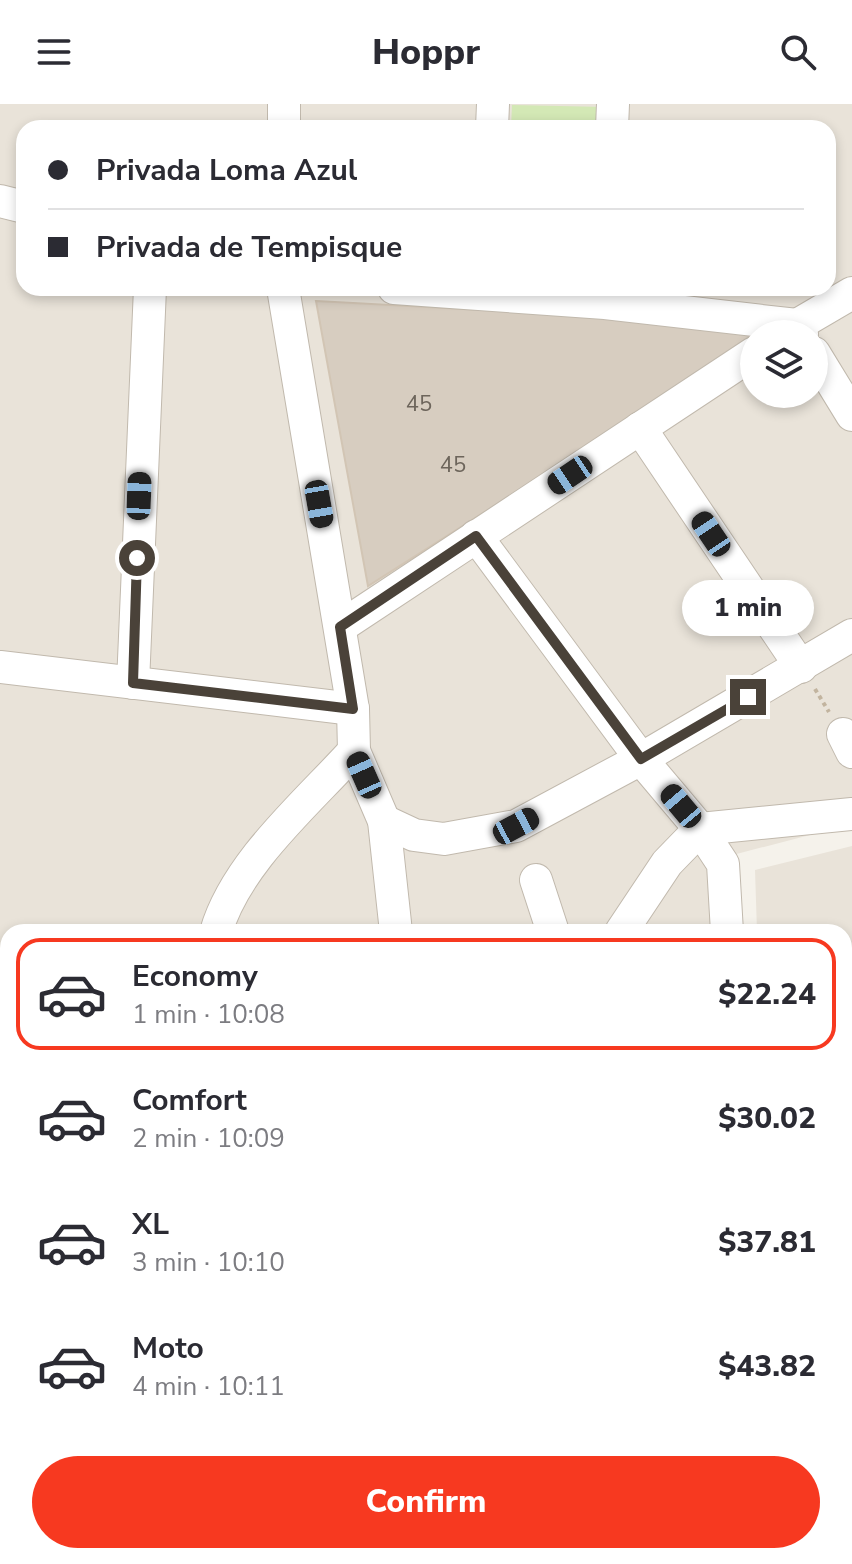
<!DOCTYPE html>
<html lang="en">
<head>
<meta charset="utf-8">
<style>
	body { margin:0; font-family:"Nunito Sans",sans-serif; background:#f7f7f7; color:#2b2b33; height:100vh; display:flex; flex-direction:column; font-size:30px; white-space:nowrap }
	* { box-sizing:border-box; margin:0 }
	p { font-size:26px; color:#7c7c81 }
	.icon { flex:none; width:44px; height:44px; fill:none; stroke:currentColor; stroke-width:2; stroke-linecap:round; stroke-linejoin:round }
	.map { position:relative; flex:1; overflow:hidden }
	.panel { position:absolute; left:0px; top:820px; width:852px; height:640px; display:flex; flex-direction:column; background:#fff; border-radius:24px 24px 0 0; box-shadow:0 4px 12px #0003 }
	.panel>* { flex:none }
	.hud { position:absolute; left:16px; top:16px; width:820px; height:176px; border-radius:24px; box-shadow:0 4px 12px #0003; display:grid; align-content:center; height:176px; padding:0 32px; background:#fff }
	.buttons { position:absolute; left:740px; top:216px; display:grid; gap:16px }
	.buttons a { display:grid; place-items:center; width:88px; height:88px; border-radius:50%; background:#fff; box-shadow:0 4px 12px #0003; font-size:40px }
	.end { position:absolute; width:36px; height:36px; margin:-18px; border:10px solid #4a4239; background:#fff; box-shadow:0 0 0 4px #fff }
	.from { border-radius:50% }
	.bubble { position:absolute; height:56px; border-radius:28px; background:#fff; box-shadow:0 4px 12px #0003; font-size:26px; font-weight:800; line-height:56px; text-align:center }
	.car { position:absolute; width:24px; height:48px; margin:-24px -12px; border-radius:10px; box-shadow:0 0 6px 2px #0007; background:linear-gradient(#222 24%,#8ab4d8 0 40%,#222 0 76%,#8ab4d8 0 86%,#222 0) }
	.hud b { display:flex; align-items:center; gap:28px; height:76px; font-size:30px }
	.hud b+b { border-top:2px solid #e1e1e2 }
	.hud i { width:20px; height:20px; background:#2b2b33 }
	ul { padding:14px 0 0; list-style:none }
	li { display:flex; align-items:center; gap:24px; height:112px; margin:0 16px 12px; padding:0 16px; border:4px solid transparent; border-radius:24px }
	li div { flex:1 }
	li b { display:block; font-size:30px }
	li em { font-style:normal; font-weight:800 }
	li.current { border-color:#f73920 }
	li>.icon { width:72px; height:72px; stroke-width:1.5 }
	.button { display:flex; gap:16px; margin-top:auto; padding:16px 32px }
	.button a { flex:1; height:92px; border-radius:48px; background:#f73920; color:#fff; font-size:32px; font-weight:800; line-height:92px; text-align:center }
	header { display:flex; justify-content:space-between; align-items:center; height:104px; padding:0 32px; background:#fff; font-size:36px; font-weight:800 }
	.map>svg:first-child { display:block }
	.residential { fill:#e9e3d9; fill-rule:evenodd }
	.green { fill:#d3e8b5 }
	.building { fill:#d7cdc0; stroke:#d2c5b4; stroke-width:2 }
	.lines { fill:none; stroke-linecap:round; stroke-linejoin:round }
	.minor-casing { stroke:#c1b9ad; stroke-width:34 }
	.path { stroke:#c2b49f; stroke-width:4; stroke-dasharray:4 4; stroke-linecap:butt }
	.minor { stroke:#fff; stroke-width:32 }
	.route { stroke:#4a4239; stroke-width:10 }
	.labels { text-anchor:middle; stroke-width:6; stroke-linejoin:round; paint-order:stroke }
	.number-label { font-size:22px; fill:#6d655b }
</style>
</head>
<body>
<header><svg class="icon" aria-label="menu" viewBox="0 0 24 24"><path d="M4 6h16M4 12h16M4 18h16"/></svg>Hoppr<svg class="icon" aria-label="search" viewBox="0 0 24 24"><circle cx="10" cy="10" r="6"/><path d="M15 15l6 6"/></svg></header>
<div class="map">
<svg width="852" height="1460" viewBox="0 0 852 1460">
	<rect width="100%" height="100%" fill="#f5f2eb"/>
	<!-- residential -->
	<g class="residential">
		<path d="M 0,0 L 852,0 L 852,720 L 725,753 L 737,828 L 8,828 L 8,1057 L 0,1056 ZM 24,24 L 828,24 L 828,184 L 24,184 ZM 754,230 L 814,230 L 814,290 L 754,290 Z"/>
		<polygon points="852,742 852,1460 546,1460 548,1452 844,1452 844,828 757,828 755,766"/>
	</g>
	<!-- green -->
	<polygon class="green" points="512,1 606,3 605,24 511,24"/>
	<!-- building -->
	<polygon class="building" points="316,197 778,222 754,230 754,237 368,482"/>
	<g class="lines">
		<!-- minor casing -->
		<g class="minor-casing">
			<g id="minor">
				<polyline points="284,24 284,0"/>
				<polyline points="492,24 493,0"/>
				<polyline points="612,24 613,0"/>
				<polyline points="0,97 24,103"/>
				<polyline points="283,184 353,605 354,647 384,717 396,828"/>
				<polyline points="394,184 605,199 797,221 802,230"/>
				<polyline points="782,230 852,189"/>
				<polyline points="814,249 852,311"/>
				<polyline points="640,324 801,563"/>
				<polyline points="476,432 641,655 700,725 723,760 727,828"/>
				<polyline points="340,523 754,249"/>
				<polyline points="0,563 353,605"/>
				<polyline points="133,579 150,184"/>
				<polyline points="843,630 852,648"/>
				<polyline points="384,717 414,731 444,735 516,722 641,655 852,531"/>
				<polyline points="536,776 553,828"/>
				<path d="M 216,828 C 236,759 306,700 354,647"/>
				<polyline points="621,828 667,759 700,725 852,710"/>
				<polyline points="0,909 8,912"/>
				<polyline points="0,1079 8,1080"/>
				<polyline points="844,1365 852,1366"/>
				<polyline points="301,1455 350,1460"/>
				<polyline points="542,1460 543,1452"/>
				<polyline points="689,1460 690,1452"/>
				<polyline points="844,1460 852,1388"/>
			</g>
		</g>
		<!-- path -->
		<polyline class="path" points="815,585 829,608"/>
		<!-- minor -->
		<use href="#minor" class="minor"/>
	</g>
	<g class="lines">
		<!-- route -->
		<polyline class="route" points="137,454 133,579 353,605 340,523 476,432 641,655 748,593"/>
	</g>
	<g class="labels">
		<!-- number labels -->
		<g class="number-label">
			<text x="419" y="307">45</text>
			<text x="453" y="368">45</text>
		</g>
	</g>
</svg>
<div class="buttons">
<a><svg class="icon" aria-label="layers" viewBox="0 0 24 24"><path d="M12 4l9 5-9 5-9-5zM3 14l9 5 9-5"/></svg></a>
</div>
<i class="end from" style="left:137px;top:454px"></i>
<i class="end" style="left:748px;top:593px"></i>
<div class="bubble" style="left:682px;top:476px;width:132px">1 min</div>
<i class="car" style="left:570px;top:371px;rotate:236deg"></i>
<i class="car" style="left:139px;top:392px;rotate:2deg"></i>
<i class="car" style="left:319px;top:400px;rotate:170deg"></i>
<i class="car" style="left:711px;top:430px;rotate:326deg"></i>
<i class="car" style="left:364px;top:671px;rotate:336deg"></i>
<i class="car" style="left:681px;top:702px;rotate:320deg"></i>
<i class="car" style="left:516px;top:722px;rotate:62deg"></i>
<div class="hud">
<b><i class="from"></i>Privada Loma Azul</b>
<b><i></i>Privada de Tempisque</b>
</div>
<section class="panel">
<ul>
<li class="current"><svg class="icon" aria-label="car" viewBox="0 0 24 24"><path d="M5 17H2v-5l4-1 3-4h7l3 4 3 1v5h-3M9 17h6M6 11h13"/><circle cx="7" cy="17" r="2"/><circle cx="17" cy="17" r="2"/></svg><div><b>Economy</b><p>1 min · 10:08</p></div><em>$22.24</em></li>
<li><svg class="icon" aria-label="car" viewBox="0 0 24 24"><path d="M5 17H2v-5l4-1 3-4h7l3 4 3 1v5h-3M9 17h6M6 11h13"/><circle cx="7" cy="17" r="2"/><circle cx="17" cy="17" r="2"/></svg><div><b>Comfort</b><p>2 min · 10:09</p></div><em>$30.02</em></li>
<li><svg class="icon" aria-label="car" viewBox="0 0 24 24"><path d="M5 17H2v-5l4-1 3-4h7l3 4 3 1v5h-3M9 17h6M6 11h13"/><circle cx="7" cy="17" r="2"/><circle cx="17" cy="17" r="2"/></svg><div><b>XL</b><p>3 min · 10:10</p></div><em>$37.81</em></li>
<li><svg class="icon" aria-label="car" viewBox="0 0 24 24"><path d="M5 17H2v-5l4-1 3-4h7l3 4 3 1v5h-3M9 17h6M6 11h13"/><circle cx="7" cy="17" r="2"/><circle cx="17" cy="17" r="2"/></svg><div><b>Moto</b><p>4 min · 10:11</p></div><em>$43.82</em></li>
</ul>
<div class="button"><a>Confirm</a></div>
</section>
</div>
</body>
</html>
